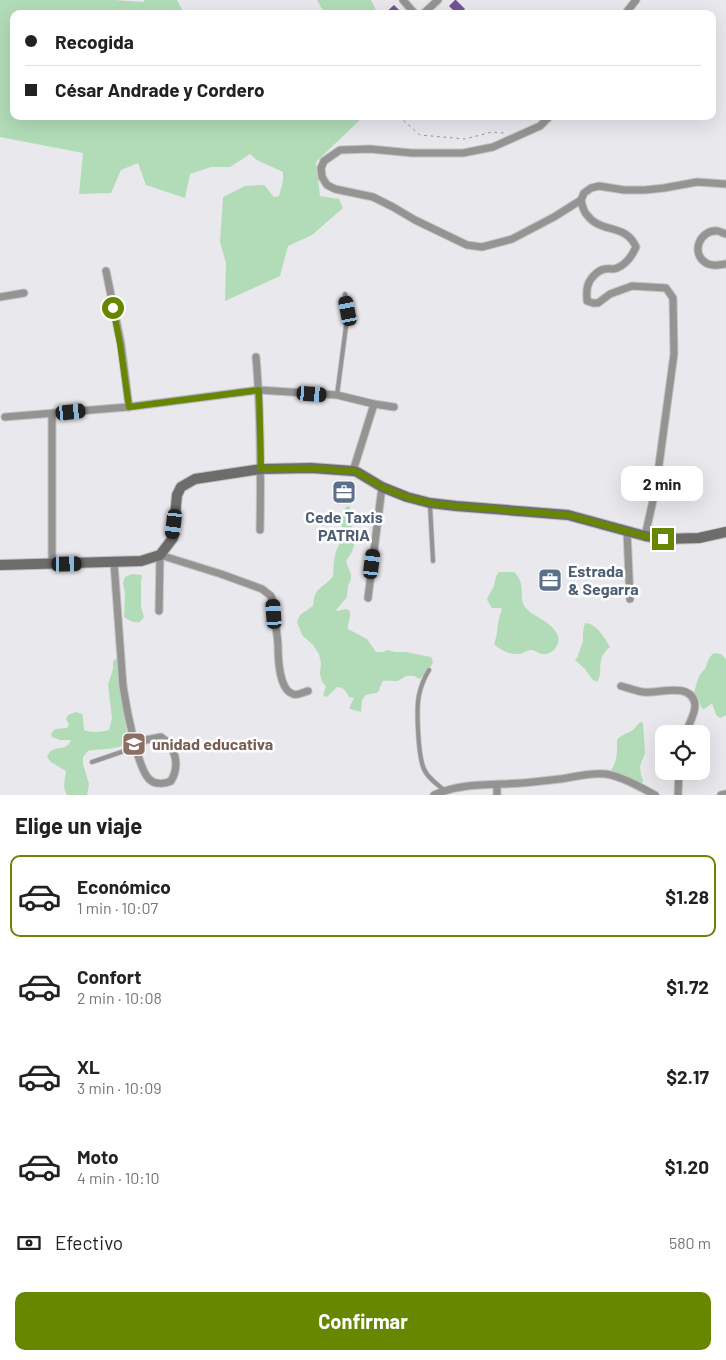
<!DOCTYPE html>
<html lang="es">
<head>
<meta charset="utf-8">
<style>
	body { margin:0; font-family:Barlow,sans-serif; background:#f2f2f2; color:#222; height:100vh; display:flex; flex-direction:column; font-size:19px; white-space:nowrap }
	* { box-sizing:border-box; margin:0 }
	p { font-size:16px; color:#767676 }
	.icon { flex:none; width:28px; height:28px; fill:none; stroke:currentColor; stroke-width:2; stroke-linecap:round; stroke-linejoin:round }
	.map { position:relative; height:795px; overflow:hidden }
	.drawer { display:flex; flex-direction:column; background:#fff; flex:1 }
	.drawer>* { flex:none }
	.banner { position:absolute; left:10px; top:10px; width:706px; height:110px; border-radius:10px; box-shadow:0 5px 20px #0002; display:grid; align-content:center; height:110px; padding:0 15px; background:#fff }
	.controls { position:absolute; left:655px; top:725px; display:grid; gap:10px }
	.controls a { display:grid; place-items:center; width:55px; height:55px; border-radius:10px; background:#fff; box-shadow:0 5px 20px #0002; font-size:25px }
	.end { position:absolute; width:22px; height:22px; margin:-11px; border:6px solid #678700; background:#fff; box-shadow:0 0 0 2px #fff }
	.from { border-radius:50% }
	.bubble { position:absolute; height:35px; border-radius:10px; background:#fff; box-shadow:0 5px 20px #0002; font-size:16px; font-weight:700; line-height:35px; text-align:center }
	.car { position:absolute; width:15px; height:30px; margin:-15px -8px; border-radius:6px; box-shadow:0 0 4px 1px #0007; background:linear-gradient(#222 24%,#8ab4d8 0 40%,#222 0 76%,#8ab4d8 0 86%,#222 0) }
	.banner b { display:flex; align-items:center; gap:18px; height:48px; font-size:19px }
	.banner b+b { border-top:1px solid #e0e0e0 }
	.banner i { width:12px; height:12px; background:#222 }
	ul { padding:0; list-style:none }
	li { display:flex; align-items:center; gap:15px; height:82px; margin:0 10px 8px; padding:0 5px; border:2px solid transparent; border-radius:10px }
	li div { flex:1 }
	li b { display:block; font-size:19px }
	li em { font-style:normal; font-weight:700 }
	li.on { border-color:#678700 }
	li>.icon { width:45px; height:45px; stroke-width:1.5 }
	h2 { padding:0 15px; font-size:22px; line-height:60px }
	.pay { display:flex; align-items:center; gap:12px; height:55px; padding:0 15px; font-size:19px }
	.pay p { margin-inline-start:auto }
	.primary-button { display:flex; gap:10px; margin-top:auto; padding:10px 15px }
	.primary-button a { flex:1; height:58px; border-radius:10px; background:#678700; color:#fff; font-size:20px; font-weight:700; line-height:58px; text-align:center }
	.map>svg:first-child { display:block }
	.green { fill:#b2dcb8 }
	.building { fill:#705396 }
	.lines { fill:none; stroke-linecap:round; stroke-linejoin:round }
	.lane-casing { stroke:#c3c2c6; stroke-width:5.5 }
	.street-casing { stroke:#c3c2c6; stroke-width:9 }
	.secondary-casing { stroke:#c3c2c6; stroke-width:12 }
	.path { stroke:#908f92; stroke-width:1; stroke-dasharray:2.5 4; stroke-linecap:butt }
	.lane { stroke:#959492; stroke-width:4 }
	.street { stroke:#959492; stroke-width:7 }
	.secondary { stroke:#6d6c6a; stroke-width:10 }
	.route { stroke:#678700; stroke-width:6 }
	.labels { text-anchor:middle; stroke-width:5; stroke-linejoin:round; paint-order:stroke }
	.service-label { font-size:16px; font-weight:bold; fill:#4e5e75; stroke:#fff }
	.education-label { font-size:16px; font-weight:bold; fill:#785e54; stroke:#fff; text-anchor:start }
</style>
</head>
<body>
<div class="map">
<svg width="726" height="795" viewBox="0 0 726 795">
	<rect width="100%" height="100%" fill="#e9e8ec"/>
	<!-- green -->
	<g class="green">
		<polygon points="0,0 113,0 144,2 144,0 177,0 183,11 188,14 14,14 14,116 364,116 316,162 320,196 339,199 343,208 312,235 288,246 280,276 225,301 226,263 220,242 223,197 245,186 264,185 274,197 279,196 283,181 283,172 257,160 250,154 230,167 211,167 190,174 185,198 146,185 138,163 121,170 111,193 79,194 83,153 0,137"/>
		<polygon points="317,0 371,0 378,14 325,14"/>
		<path d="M 347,506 L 350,507 L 354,545 L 352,552 L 346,561 L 351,575 L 351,579 L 348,586 L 347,597 L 336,610 L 337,611 L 346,609 L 350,611 C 351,618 347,625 348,629 L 367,639 L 376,652 L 383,652 L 387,650 L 395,652 L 406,652 L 431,657 L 433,662 L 430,668 L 420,679 L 414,676 L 406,676 C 394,684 397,680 383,681 C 375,696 383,691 366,695 L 362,700 L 361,712 L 350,709 L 349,708 L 354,698 L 349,697 C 347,692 343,687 337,687 L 328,696 L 326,697 L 323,695 L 326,687 L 325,685 L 322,682 L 320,674 L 321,664 L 319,654 L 313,645 L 302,635 L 297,622 L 300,615 L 313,606 C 315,584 323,590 333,576 C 334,569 333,563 335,556 C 336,549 340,545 341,537 C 343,527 339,514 347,506 Z"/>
		<path d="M 499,572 L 514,572 C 527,584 518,598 525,607 C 534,618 550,620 557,634 C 562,643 553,656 543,654 C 539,654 536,651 532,650 C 526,650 523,654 518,654 C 510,655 499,649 494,644 C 499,633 496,621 502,610 L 501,608 L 492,608 L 487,600 C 488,595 491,592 493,588 C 496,582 494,577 499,572 Z"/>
		<path d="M 132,574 L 142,575 L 142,577 L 141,581 L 141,607 L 144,617 L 140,622 C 133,623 130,621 124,617 L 125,593 L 123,583 L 125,577 Z"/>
		<path d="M 585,623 C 596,623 605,638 610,647 C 606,650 602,655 601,661 C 599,668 602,675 597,682 L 592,679 L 585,669 L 575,660 L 577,658 L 583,641 L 583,632 Z"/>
		<path d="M 714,653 L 721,654 L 726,659 L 726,715 L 720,718 L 716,715 L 712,703 L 706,708 L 702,709 L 698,698 L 694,693 C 696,687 696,683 699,677 C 700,673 704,671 706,667 C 708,661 709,657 714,653 Z"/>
		<path d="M 116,659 L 118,661 L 127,717 L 126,727 L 128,742 C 117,751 101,748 88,751 L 83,757 L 83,764 L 89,784 L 87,795 L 67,795 C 62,786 65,781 66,771 L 51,762 L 47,757 C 53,742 66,754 71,740 L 60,740 L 52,737 L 51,734 L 55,729 L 67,728 L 69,725 L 66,719 L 68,715 L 76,712 L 82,714 L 83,717 L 84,730 C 91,733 102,732 109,730 L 112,718 L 108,685 L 113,669 L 113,661 Z"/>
		<path d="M 641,722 L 643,723 L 645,753 L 640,766 L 641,775 L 643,780 L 642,785 L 609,773 C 618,762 617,753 617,740 C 621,734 628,734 634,729 C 636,727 637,725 639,723 Z"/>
	</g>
	<!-- building -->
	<g class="building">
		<polygon points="455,0 456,0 465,9 460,14 457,14 449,6"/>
		<polygon points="394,5 399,10 395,14 384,14"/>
	</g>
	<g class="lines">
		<!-- lane casing -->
		<g class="lane-casing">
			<g id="lane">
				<polyline points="337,395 348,311 345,294"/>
				<polyline points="430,505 433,561"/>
				<path d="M 429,670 C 424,678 421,686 419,695 C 416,709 418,760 425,771 C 429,779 437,784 444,790"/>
				<polyline points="92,762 136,747"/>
			</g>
		</g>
		<!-- street casing -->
		<g class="street-casing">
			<g id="street">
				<polyline points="403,0 415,14"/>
				<polyline points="423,14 438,0"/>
				<polyline points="625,14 636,0"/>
				<polyline points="550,116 540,126 493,147 463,153 412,153 370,149 340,150 324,161 321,168 322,177 327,185 335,189 373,197 393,207 415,220 467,245 482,247 512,239 554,217 581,200 584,193 591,188 599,186 624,190 645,190 664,188 697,182 726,184"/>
				<path d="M 581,200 C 582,205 584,212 587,215 C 601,234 626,223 636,247 C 632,256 627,264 617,268 C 613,270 609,268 605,269 C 598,270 590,278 588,285 C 586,290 587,296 587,301 L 593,303 L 598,303 L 610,294 L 632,286 L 666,288 L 673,298 L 674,354 L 656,487 L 645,536"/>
				<path d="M 726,234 C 723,233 721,232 718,231 C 700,229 690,253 706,263 C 711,266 721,265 726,264"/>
				<polyline points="106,271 121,344 129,407"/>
				<polyline points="0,297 24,293"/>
				<path d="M 256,357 C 261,415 261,472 260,530"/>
				<polyline points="52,414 52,564"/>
				<polyline points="5,417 128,407 259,390 337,395 374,404 394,407"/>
				<polyline points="353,471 374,404"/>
				<polyline points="627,531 630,599"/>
				<path d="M 114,563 L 123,686 C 126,706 137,767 149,779 C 155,785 165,784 171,781 C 180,766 176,746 161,737 L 135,742"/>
				<polyline points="368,598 382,487"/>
				<path d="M 159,611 L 160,555 L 221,574 L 262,589 L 271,596 L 273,602 C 274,616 277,630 278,645 C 278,657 279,690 293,694 C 297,696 303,692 308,691"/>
				<path d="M 621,686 C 628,688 636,691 643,692 C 658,694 691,681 695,704 C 696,713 688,726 685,734"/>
				<polyline points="497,785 497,795"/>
				<path d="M 434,795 C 464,781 500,786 533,782 C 542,781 551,780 560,779 C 575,777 590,772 606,774 C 623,777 640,787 655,795"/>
				<polyline points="678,795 679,771"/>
				<polyline points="721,795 726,794"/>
			</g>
		</g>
		<!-- secondary casing -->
		<g class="secondary-casing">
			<polyline id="secondary" points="0,565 141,561 160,555 173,538 177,495 181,487 195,479 261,469 311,468 353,471 357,472 382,487 407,497 430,503 456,506 568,515 645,536 663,539 699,538 726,532"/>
		</g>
		<!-- path -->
		<polyline class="path" points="407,116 403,120 420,135 465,139 492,132 504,133"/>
		<!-- lane -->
		<use href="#lane" class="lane"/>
		<!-- street -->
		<use href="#street" class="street"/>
		<!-- secondary -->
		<use href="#secondary" class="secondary"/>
	</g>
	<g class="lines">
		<!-- route -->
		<polyline class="route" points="113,308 120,344 129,407 259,390 261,469 311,468 353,471 357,472 382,487 407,497 430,503 456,506 568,515 645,536 663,539"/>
	</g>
	<!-- icons -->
	<defs>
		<g id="office-square" transform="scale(1.25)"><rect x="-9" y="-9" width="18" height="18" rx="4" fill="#5c6f8a" stroke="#fff"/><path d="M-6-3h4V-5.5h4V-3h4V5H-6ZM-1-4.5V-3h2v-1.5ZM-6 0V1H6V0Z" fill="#fff"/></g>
		<g id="school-square" transform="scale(1.25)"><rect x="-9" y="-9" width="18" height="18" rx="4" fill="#8d6e63" stroke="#fff"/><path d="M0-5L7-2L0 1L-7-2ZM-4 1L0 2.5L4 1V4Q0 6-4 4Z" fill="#fff"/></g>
	</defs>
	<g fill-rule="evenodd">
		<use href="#office-square" x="344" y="492"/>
		<use href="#office-square" x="550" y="580"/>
		<use href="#school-square" x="134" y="744"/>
	</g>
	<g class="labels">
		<!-- service labels -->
		<g class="service-label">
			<text x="344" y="523">Cede Taxis<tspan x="344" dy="18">PATRIA</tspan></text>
			<text x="568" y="577" text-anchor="start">Estrada<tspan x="568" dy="18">&amp; Segarra</tspan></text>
		</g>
		<!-- education labels -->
		<g class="education-label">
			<text x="152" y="750">unidad educativa</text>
		</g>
	</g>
</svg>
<div class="controls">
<a><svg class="icon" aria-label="locate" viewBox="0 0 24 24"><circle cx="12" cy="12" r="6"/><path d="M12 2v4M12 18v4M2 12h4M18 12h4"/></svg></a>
</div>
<i class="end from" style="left:113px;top:308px"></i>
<i class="end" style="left:663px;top:539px"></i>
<div class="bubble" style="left:621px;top:466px;width:82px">2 min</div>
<i class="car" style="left:348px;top:311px;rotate:349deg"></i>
<i class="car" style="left:312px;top:394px;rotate:94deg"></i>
<i class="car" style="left:71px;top:412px;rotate:84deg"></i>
<i class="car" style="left:174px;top:524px;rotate:187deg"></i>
<i class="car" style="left:67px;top:564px;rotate:89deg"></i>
<i class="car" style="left:372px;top:564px;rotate:7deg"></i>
<i class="car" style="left:274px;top:614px;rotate:356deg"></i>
<div class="banner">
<b><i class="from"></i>Recogida</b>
<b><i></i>César Andrade y Cordero</b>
</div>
</div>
<section class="drawer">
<h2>Elige un viaje</h2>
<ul>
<li class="on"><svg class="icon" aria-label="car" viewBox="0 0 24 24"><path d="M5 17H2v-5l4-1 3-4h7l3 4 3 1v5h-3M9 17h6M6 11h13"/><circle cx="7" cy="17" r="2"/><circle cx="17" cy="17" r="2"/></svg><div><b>Económico</b><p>1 min · 10:07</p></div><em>$1.28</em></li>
<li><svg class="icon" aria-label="car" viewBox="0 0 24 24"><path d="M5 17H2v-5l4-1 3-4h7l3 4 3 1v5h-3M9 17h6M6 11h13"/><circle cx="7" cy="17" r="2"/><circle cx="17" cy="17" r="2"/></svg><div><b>Confort</b><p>2 min · 10:08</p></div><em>$1.72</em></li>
<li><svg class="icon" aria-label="car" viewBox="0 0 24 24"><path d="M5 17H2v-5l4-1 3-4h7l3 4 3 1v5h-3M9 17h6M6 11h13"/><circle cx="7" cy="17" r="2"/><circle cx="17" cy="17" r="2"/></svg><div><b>XL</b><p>3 min · 10:09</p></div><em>$2.17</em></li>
<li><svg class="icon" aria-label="car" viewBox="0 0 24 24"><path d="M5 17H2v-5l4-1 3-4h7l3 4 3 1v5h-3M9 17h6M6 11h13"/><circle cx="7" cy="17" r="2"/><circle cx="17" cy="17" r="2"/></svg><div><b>Moto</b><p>4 min · 10:10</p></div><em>$1.20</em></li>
</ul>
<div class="pay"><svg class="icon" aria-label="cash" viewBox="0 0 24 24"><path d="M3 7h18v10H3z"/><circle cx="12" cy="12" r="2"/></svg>Efectivo<p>580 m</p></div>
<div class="primary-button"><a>Confirmar</a></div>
</section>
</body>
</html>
